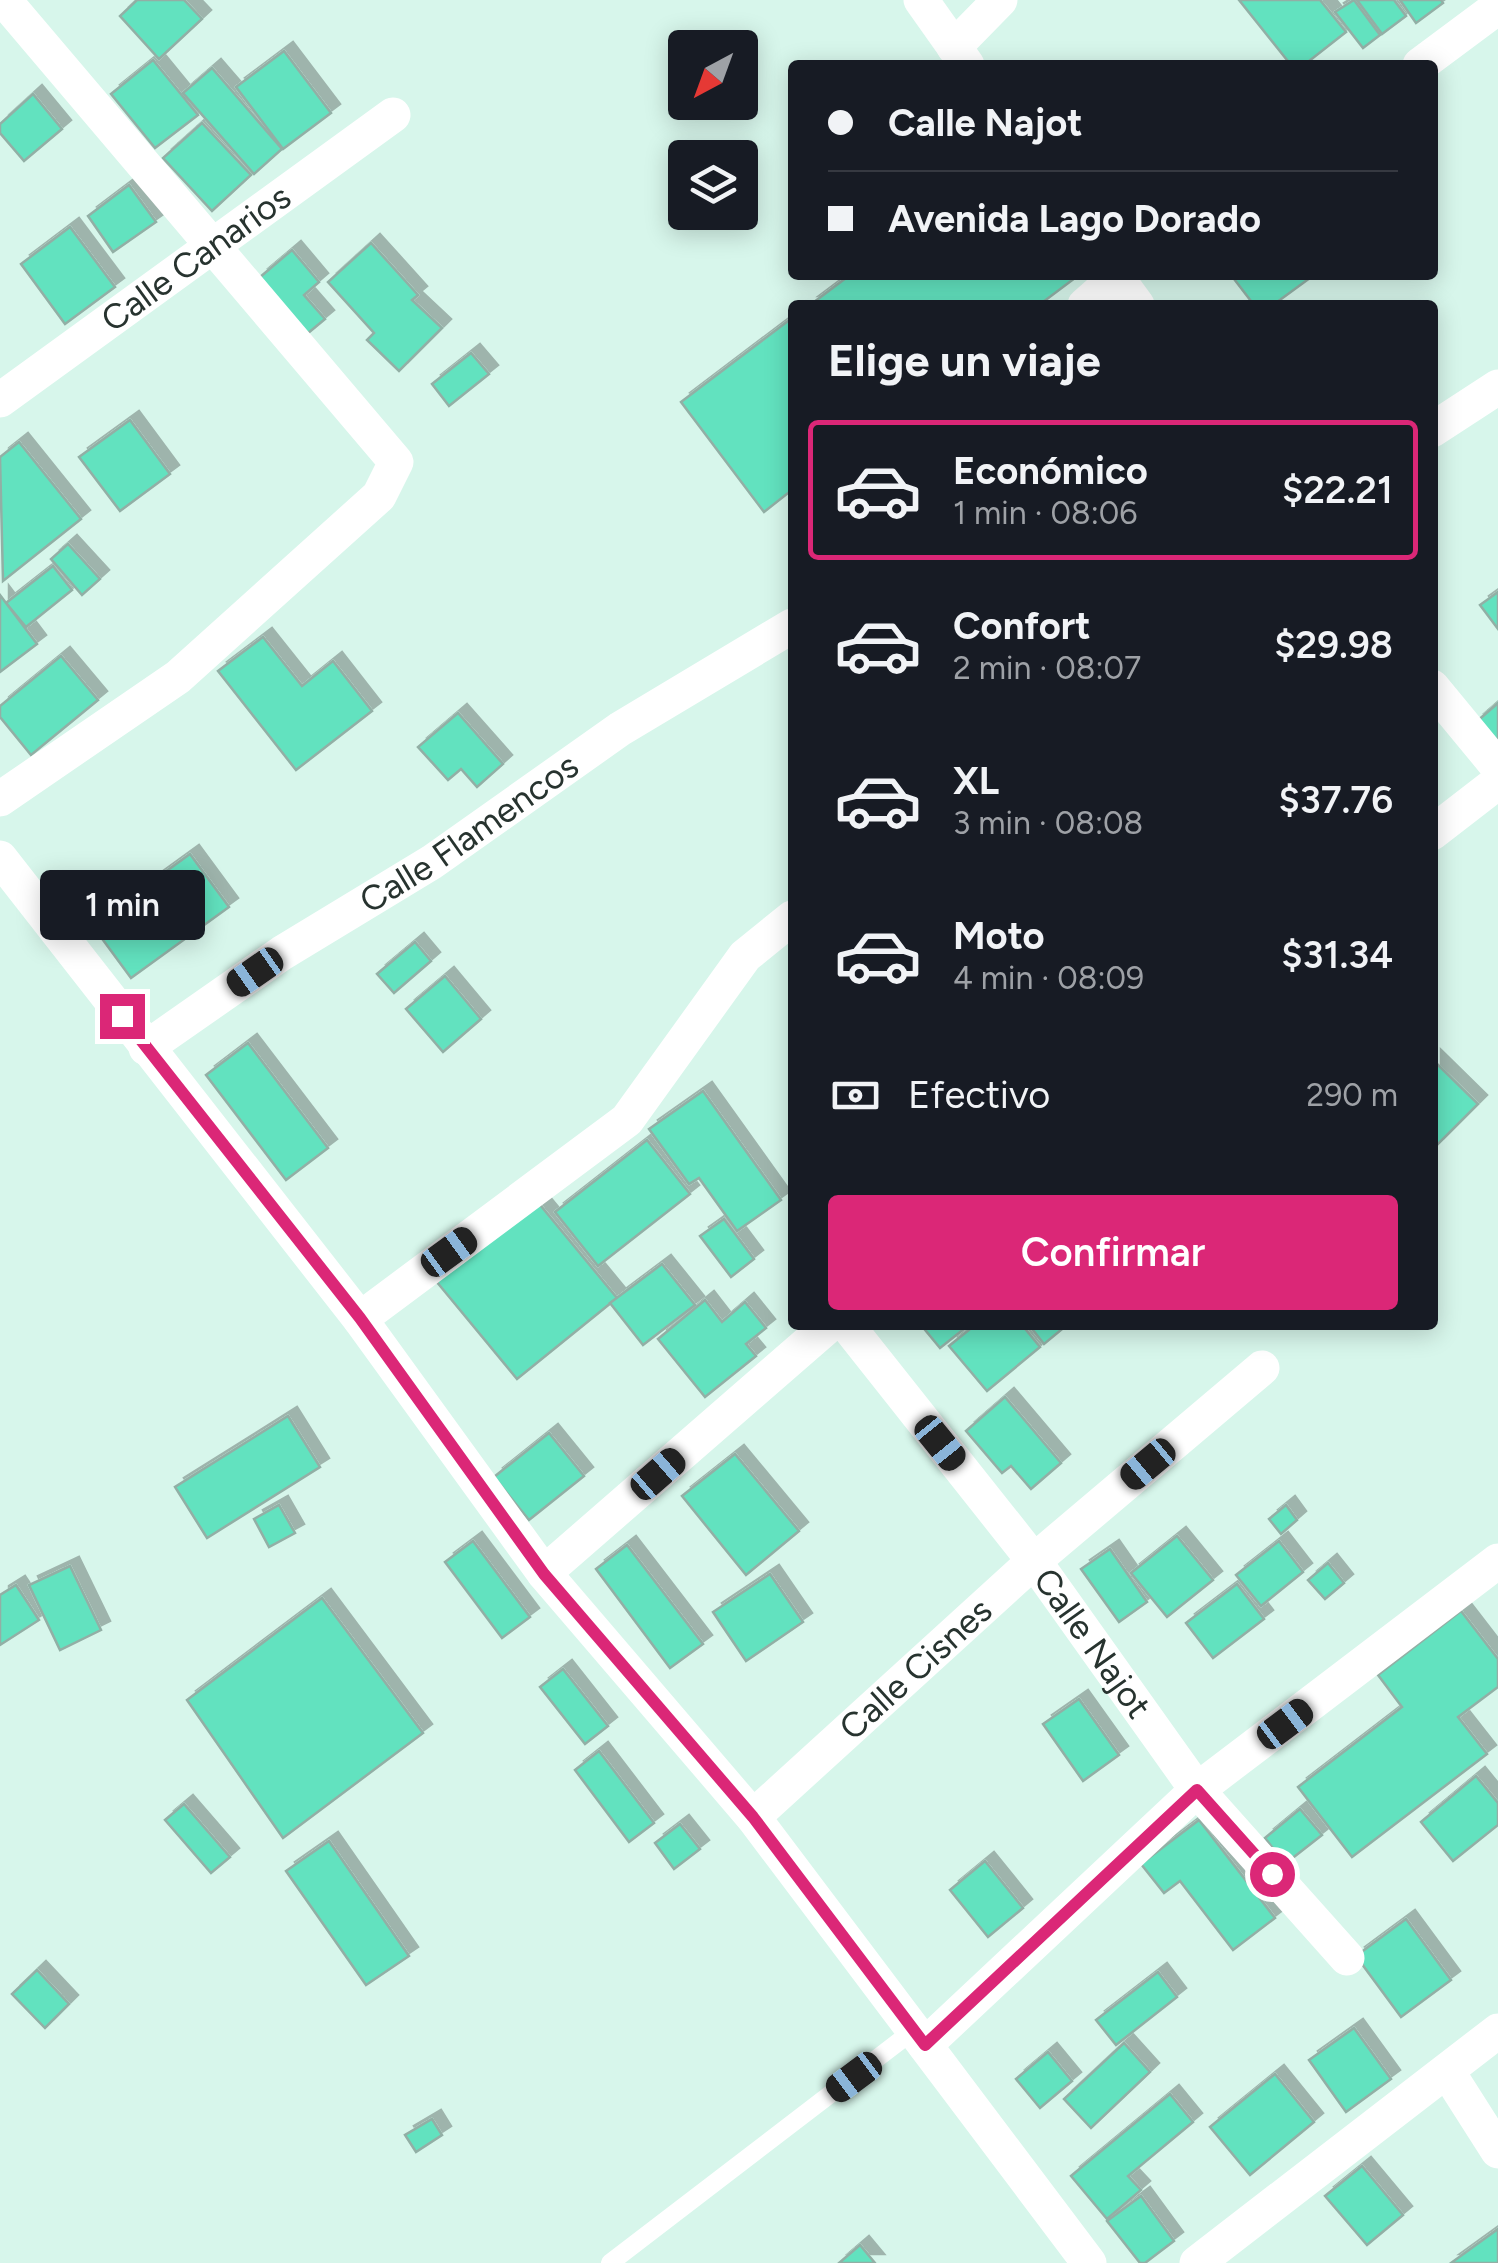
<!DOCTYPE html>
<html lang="es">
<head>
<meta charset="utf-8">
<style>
	body { margin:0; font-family:Figtree,sans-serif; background:#20242c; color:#f1f3f6; height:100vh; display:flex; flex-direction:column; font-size:38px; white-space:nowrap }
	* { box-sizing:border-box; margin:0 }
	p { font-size:32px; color:#9ea1a6 }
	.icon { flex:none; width:55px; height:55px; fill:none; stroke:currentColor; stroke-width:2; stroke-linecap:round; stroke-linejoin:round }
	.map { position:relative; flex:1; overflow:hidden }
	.sheet { position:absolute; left:788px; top:300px; width:650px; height:1030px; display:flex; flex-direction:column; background:#171b24; border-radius:10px; box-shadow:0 5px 25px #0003 }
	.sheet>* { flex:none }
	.guide { position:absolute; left:788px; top:60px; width:650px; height:220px; border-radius:10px; box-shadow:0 5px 25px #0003; display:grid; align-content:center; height:220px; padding:0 40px; background:#171b24 }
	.needle { width:65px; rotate:221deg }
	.controls { position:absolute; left:668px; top:30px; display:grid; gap:20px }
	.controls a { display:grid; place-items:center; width:90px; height:90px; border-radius:10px; background:#171b24; box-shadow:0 5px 25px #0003; font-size:50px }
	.end { position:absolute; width:45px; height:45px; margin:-22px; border:12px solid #db2777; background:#fff; box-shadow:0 0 0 5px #fff }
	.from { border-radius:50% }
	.bubble { position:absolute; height:70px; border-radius:10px; background:#171b24; box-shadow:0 5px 25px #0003; font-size:32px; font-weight:600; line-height:70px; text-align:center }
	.car { position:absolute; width:30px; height:60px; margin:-30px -15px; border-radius:12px; box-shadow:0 0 8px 2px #0007; background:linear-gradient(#222 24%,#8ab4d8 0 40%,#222 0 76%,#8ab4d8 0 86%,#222 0) }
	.guide b { display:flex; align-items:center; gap:35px; height:95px; font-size:38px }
	.guide b+b { border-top:2px solid #363941 }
	.guide i { width:25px; height:25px; background:#f1f3f6 }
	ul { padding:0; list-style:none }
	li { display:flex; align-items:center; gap:30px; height:140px; margin:0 20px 15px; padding:0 20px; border:5px solid transparent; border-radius:10px }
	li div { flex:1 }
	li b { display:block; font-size:38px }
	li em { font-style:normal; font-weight:600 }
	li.active { border-color:#db2777 }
	li>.icon { width:90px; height:90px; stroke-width:1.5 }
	h2 { padding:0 40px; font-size:45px; line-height:120px }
	.pay { display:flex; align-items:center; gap:25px; height:110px; padding:0 40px; font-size:38px }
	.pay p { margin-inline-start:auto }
	.primary-button { display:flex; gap:20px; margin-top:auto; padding:20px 40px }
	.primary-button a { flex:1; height:115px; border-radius:10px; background:#db2777; color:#fff; font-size:40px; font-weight:600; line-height:115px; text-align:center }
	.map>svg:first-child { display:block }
	.building { fill:#62e2bf; stroke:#92afa5; stroke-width:2.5; filter:url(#shadow) }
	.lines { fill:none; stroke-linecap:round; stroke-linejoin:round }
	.lane { stroke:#fff; stroke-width:18 }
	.street { stroke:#fff; stroke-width:35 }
	.route { stroke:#db2777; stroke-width:12 }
	.labels { text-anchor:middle; stroke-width:10; stroke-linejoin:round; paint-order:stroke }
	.street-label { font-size:35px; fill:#27332f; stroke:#d7f6eb }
</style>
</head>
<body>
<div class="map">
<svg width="1498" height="2263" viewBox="0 0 1498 2263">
	<defs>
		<filter id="shadow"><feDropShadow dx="9" dy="-9" stdDeviation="0" flood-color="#0004"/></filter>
	</defs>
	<rect width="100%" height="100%" fill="#d7f6eb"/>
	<!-- building -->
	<g class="building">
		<polygon points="137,0 184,0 202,19 159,59 120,16"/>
		<polygon points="1239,0 1320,0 1346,32 1304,65 1291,65"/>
		<polygon points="1354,0 1380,35 1363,48 1335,12"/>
		<polygon points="1357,0 1394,0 1406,16 1382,34"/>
		<polygon points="1400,0 1441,0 1443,3 1416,23"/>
		<polygon points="284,51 331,113 283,149 236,87"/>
		<polygon points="153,60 198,115 155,148 111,94"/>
		<polygon points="212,68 282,149 254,174 183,93"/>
		<polygon points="33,94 62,129 24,161 0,133 0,124"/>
		<polygon points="202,123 251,175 212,211 163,158"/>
		<polygon points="129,185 156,222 113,252 88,216"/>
		<polygon points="70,227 115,287 65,324 21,264"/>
		<polygon points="371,243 418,295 412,300 442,328 399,371 367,340 374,333 328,282"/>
		<polygon points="292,250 319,282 304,295 325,319 307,334 259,278"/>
		<polygon points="850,275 1073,275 1075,278 1039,305 810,305"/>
		<polygon points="1231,275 1314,275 1273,305 1254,305"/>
		<polygon points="792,318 792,490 764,512 681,402"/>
		<polygon points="471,353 489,374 449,406 432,384"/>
		<polygon points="130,420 170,474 120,511 79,457"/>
		<polygon points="19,442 81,519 3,581 0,457"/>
		<polygon points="68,544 100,579 82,595 51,559"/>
		<polygon points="53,566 72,590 26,627 6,603"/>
		<polygon points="1498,592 1498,629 1480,605"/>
		<polygon points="0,595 37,644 0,672"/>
		<polygon points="263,637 302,686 333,661 372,711 296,770 218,671"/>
		<polygon points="61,656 98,700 31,755 0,717 0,706"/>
		<polygon points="1498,703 1498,750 1475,723"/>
		<polygon points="458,713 503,764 477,787 461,769 448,780 418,747"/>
		<polygon points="190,854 229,907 131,978 92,925"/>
		<polygon points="415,942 431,961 394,993 377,974"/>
		<polygon points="445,976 481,1019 443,1052 406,1009"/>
		<polygon points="248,1043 328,1148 286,1180 206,1075"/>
		<polygon points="1432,1059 1478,1104 1435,1147 1432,1144"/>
		<polygon points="703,1091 781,1200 737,1231 699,1178 689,1184 649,1129"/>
		<polygon points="647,1140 690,1194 598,1266 555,1212"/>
		<polygon points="536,1200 617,1298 517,1379 436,1281"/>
		<polygon points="724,1219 754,1259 731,1277 700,1236"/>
		<polygon points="662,1264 695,1305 643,1345 610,1303"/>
		<polygon points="705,1300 722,1322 745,1302 766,1328 746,1344 756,1356 705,1397 658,1339"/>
		<polygon points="921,1325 969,1325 940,1348"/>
		<polygon points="975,1325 1022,1325 1040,1347 987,1391 949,1346"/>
		<polygon points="1029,1325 1067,1325 1044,1344"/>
		<polygon points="1005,1397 1061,1463 1031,1489 1011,1466 1002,1473 966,1431"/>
		<polygon points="288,1416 320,1467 207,1538 175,1487"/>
		<polygon points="549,1433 584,1476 529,1520 494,1477"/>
		<polygon points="735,1454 799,1531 746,1575 682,1496"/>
		<polygon points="279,1505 295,1533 269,1547 254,1519"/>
		<polygon points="1286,1505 1297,1520 1281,1534 1269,1519"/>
		<polygon points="1177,1536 1213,1580 1167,1617 1131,1573"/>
		<polygon points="473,1541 530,1617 502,1638 445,1562"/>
		<polygon points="1279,1541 1303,1572 1261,1606 1236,1575"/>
		<polygon points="627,1545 703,1644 670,1668 596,1569"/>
		<polygon points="1110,1549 1147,1602 1119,1622 1081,1569"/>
		<polygon points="1328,1563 1344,1583 1325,1599 1308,1580"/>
		<polygon points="70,1566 101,1630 60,1650 29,1585"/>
		<polygon points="770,1574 803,1622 746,1661 713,1612"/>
		<polygon points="1237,1584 1264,1619 1213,1658 1186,1623"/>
		<polygon points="16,1585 39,1620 0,1645 0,1595"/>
		<polygon points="322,1598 423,1733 283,1838 187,1700"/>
		<polygon points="1461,1611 1498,1659 1498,1687 1458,1717 1487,1754 1352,1857 1298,1787 1402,1707 1378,1675"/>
		<polygon points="563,1669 608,1726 585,1744 540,1687"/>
		<polygon points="1079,1699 1119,1755 1083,1781 1043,1724"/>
		<polygon points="599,1751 654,1823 629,1842 575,1770"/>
		<polygon points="1476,1776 1498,1803 1498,1825 1453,1861 1421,1822"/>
		<polygon points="184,1804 230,1857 211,1873 165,1820"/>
		<polygon points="1300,1809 1322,1835 1285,1864 1265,1838"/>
		<polygon points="1199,1820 1275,1918 1233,1950 1180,1881 1164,1893 1141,1864"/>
		<polygon points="680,1824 700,1849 674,1869 655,1843"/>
		<polygon points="329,1841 409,1956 366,1985 286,1871"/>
		<polygon points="985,1861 1023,1908 988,1937 950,1890"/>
		<polygon points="1406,1919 1451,1980 1401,2017 1356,1956"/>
		<polygon points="37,1970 69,2004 45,2028 12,1994"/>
		<polygon points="1158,1972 1177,1997 1116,2045 1096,2020"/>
		<polygon points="1354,2028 1391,2079 1346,2112 1309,2060"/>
		<polygon points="1124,2043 1150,2072 1091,2128 1064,2099"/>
		<polygon points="1048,2052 1072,2081 1040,2108 1016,2079"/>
		<polygon points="1275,2074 1314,2122 1250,2175 1210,2127"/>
		<polygon points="1170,2094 1193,2122 1128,2176 1141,2190 1107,2219 1071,2176"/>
		<polygon points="432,2119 442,2135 416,2152 405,2135"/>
		<polygon points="1362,2166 1403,2215 1367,2245 1325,2196"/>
		<polygon points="1141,2196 1174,2241 1145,2263 1140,2263 1107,2221"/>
		<polygon points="1498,2229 1498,2263 1451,2263"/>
		<polygon points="860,2245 875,2263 839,2263"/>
	</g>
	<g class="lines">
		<!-- lane -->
		<polyline class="lane" points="610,2263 914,2030"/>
		<!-- street -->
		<g class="street">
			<polyline points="921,0 967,65"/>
			<polyline points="954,47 1000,0"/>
			<polyline points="1420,65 1498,7"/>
			<polyline points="1115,275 1137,305"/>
			<polyline points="1085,305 1119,275"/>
			<path id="s1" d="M 0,400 L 393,115"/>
			<polyline points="1432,430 1498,387"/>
			<polyline points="1432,687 1498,767"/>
			<polyline points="0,799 178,677 379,496 396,462 4,0"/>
			<polyline points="1432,833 1498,782"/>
			<polyline points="0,858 360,1319 544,1573 753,1817 1089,2263"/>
			<path id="s2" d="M 146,1048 L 282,953 L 432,862 L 620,729 L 792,626"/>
			<polyline points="360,1319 627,1120 745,956 792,918"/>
			<path id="s3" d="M 847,1325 L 1034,1561 L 1197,1790 L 1347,1958"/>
			<polyline points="544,1573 829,1325"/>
			<path id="s4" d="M 753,1817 L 1034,1561 L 1262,1368"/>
			<polyline points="925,2045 1197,1790 1498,1561"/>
			<polyline points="1447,2071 1498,2151"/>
			<polyline points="1197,2263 1498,2031"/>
		</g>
	</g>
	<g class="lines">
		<!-- route -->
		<polyline class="route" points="122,1016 360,1318 544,1574 753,1817 925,2045 1197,1790 1272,1874"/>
	</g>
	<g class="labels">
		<!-- street labels -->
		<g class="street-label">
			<text dy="12" stroke="none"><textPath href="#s1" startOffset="242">Calle Canarios</textPath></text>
			<text dy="12" stroke="none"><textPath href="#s2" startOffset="388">Calle Flamencos</textPath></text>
			<text dy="12" stroke="none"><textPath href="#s3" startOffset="402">Calle Najot</textPath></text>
			<text dy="12" stroke="none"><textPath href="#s4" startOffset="220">Calle Cisnes</textPath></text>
		</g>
	</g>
</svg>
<div class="controls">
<a><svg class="needle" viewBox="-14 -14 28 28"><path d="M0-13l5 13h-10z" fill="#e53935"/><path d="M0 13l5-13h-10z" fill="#9ea1a6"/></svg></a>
<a><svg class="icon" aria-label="layers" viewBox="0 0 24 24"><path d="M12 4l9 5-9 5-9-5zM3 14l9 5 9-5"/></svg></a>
</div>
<i class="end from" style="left:1272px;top:1874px"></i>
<i class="end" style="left:122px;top:1016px"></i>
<div class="bubble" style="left:40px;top:870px;width:165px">1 min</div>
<i class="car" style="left:255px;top:972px;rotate:235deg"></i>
<i class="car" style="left:449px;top:1252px;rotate:54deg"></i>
<i class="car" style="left:940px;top:1443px;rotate:141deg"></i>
<i class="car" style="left:1148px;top:1464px;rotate:230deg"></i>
<i class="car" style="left:658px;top:1474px;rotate:49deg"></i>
<i class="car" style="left:1285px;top:1724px;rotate:53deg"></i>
<i class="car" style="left:854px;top:2077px;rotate:233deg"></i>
<div class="guide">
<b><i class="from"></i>Calle Najot</b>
<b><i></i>Avenida Lago Dorado</b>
</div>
<section class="sheet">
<h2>Elige un viaje</h2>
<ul>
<li class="active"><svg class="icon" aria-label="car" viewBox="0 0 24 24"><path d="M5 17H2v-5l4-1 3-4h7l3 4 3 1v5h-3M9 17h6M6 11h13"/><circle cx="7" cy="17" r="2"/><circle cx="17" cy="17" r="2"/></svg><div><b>Económico</b><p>1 min · 08:06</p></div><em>$22.21</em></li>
<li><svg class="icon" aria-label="car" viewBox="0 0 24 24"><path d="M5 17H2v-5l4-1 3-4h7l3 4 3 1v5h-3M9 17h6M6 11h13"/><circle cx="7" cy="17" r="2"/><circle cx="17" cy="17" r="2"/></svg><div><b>Confort</b><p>2 min · 08:07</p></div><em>$29.98</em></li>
<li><svg class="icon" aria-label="car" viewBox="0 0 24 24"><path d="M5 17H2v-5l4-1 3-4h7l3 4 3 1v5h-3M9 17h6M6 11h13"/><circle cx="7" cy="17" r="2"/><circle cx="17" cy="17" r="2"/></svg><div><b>XL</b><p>3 min · 08:08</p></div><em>$37.76</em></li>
<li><svg class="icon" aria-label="car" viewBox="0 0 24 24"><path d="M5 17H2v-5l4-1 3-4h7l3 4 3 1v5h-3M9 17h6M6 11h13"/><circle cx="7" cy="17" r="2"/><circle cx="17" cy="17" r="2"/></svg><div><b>Moto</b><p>4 min · 08:09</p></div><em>$31.34</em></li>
</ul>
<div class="pay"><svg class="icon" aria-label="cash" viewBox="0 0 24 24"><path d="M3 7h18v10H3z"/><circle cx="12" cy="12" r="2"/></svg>Efectivo<p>290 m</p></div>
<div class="primary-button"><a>Confirmar</a></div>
</section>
</div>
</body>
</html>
